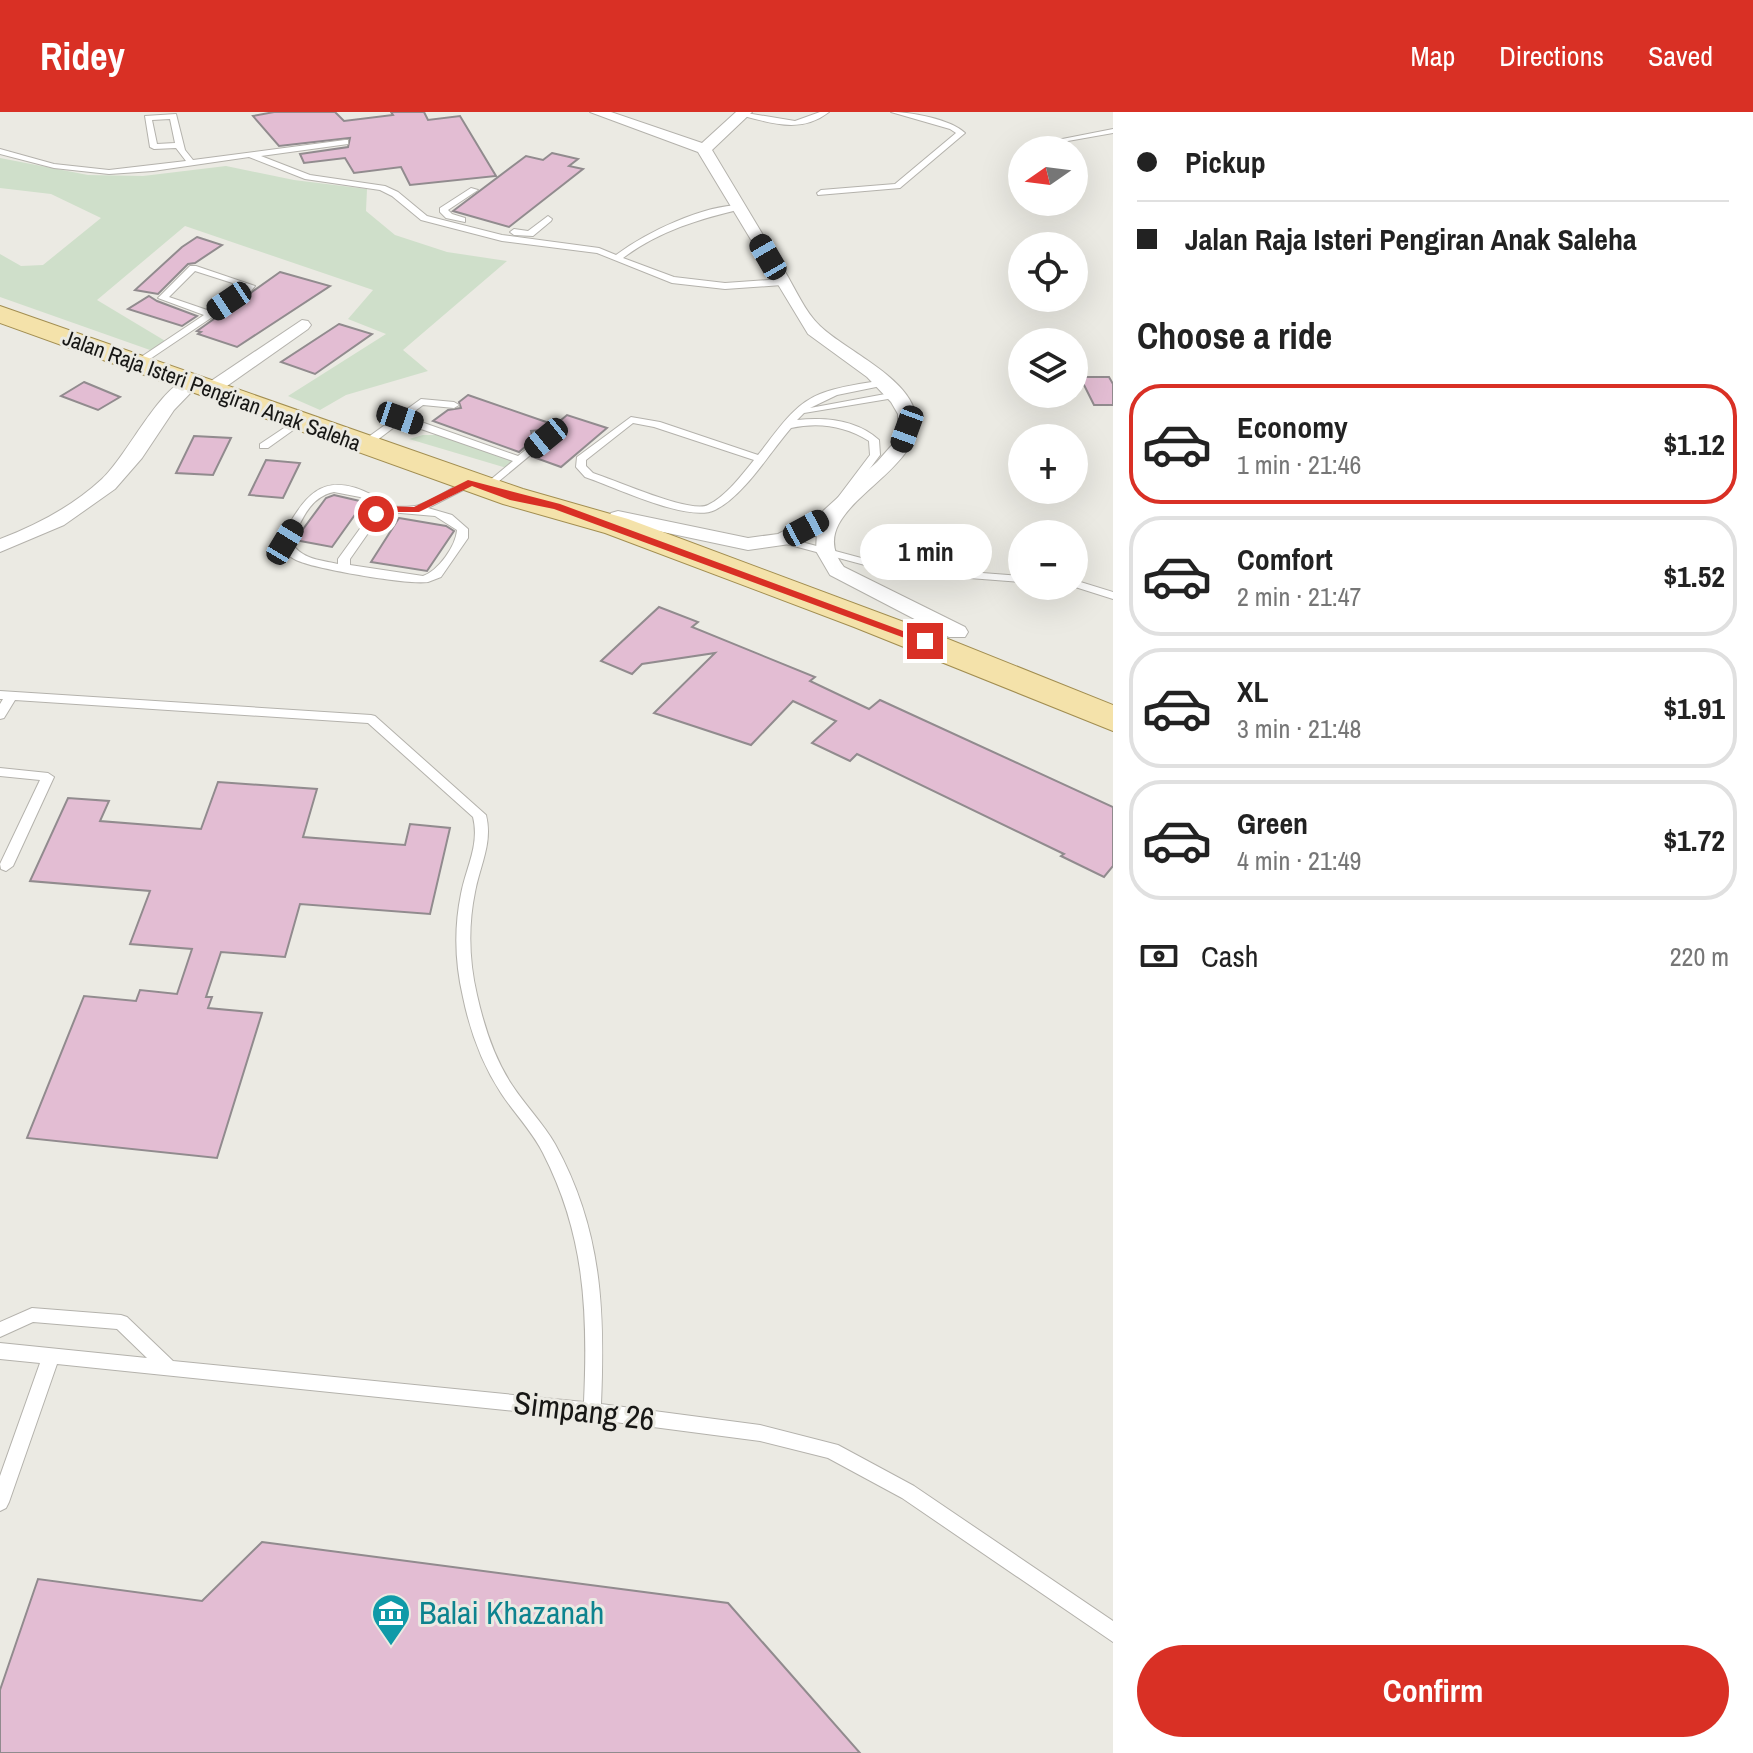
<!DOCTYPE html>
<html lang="en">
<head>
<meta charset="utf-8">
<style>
	body { margin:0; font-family:"Archivo Narrow",sans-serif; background:#f6f6f6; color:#222; height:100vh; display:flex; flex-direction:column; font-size:30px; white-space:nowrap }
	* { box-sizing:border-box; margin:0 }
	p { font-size:26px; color:#767676 }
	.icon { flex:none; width:44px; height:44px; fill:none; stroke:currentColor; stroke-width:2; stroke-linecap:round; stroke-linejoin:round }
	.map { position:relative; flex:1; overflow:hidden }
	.drawer { display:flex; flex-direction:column; background:#fff; width:640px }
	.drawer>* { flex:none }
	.top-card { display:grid; align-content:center; height:176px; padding:0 24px; background:#fff }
	.needle { width:52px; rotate:256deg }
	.tools { position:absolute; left:1008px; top:24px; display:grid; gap:16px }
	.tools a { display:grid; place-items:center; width:80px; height:80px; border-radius:50%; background:#fff; box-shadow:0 8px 32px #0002; font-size:40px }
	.end { position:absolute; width:36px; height:36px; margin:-18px; border:10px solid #d93025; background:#fff; box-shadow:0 0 0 4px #fff }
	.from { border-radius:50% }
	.bubble { position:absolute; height:56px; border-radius:28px; background:#fff; box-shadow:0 8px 32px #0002; font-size:26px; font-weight:700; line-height:56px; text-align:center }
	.car { position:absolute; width:24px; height:48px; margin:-24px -12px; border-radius:10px; box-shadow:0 0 6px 2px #0007; background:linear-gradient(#222 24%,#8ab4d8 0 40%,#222 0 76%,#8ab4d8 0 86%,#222 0) }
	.top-card b { display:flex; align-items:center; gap:28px; height:76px; font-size:30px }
	.top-card b+b { border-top:2px solid #e0e0e0 }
	.top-card i { width:20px; height:20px; background:#222 }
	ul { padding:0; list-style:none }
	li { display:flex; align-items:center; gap:24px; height:120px; margin:0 16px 12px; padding:0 8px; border:4px solid #e0e0e0; border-radius:32px }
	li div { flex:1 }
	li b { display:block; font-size:30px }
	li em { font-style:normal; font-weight:700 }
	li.current { border-color:#d93025 }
	li>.icon { width:72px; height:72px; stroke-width:1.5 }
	h2 { padding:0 24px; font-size:36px; line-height:96px }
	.pay { display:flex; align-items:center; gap:20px; height:88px; padding:0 24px; font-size:30px }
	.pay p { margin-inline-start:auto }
	.primary-button { display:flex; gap:16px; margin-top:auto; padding:16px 24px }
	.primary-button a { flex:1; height:92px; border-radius:48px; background:#d93025; color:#fff; font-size:32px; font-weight:700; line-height:92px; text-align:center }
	header { display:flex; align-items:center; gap:48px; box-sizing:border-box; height:112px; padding:0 40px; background:#d93025; color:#fff }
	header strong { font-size:38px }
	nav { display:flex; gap:44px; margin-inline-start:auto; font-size:28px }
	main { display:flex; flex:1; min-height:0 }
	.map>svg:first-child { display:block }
	.green { fill:#cfdfca }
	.building { fill:#e3bdd3; stroke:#918b8e; stroke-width:2 }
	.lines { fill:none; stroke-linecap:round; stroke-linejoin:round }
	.service-casing { stroke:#b4b2ac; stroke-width:2 }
	.minor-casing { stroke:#b4b2ac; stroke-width:2 }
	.primary-casing { stroke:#a28e51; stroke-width:2 }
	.service { fill:#fff; fill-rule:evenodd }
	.minor { fill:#fff; fill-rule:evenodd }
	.primary { fill:#f4e2aa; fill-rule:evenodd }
	.route { fill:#d93025 }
	.labels { text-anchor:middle; stroke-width:6; stroke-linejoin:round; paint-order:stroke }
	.far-street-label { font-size:22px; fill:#171715; stroke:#ebeae3 }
	.near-street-label { font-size:32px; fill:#171715; stroke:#ebeae3 }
	.near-culture-label { font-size:32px; fill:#0d838f; stroke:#ebeae3; text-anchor:start }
</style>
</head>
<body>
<header>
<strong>Ridey</strong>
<nav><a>Map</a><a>Directions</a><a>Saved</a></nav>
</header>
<main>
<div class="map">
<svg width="1113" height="1641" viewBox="0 0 1113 1641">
	<rect width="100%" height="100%" fill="#ebeae3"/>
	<!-- green -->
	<g class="green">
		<polygon points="0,46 88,63 143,64 226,54 294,68 367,77 366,99 395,123 447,140 507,149 403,238 428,259 346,283 320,298 288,284 386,222 348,207 373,178 185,114 97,188 167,230 150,238 0,185 0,142 21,154 43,153 101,106 51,82 0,76"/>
		<polygon points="423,323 455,323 524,349 513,358 409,327"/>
	</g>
	<!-- building -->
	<g class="building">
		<polygon points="274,0 335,0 344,9 393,3 391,0 424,0 428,8 460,4 496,64 410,73 401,55 354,61 345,46 304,51 300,42 348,35 350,26 279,34 253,4"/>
		<polygon points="552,41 578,47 569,54 583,57 509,115 453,99 526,44 543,48"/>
		<polygon points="197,125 222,133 195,151 188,152 158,182 135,178 182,135"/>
		<polygon points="280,160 330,174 237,235 198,222 201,220 197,219"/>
		<polygon points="149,184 157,189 197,204 182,214 128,197"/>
		<polygon points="339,212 372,222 315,262 281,250"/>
		<polygon points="1080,265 1109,265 1113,272 1113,293 1094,293"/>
		<polygon points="84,270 120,285 98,298 61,284"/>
		<polygon points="468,283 555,313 567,303 607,316 561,355 533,345 554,327 542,318 531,319 533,328 519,340 433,309 448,298 461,296 459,290"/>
		<polygon points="194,324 231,326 213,363 176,361"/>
		<polygon points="266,348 300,351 283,386 249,383"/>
		<polygon points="334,383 364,390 332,435 295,428 326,386"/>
		<polygon points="399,406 446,414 454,419 427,459 371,450"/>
		<polygon points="659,495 698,510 692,515 815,565 810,569 869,597 880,588 1113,695 1113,754 1104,765 1061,744 1064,742 857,642 850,649 812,631 836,609 793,589 751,633 654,601 715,541 642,552 632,562 601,549"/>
		<polygon points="218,670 317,677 303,725 405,733 410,712 450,716 430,802 300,792 285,845 221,840 206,885 212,885 208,896 262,901 217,1046 27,1026 84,884 136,889 140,878 177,882 192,837 130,832 150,779 30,769 68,686 109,689 100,709 201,717"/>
		<polygon points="262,1430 728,1491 860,1641 0,1641 0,1578 38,1467 202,1489"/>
	</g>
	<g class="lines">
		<!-- service casing -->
		<g class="service-casing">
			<g id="service">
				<path d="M 740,0 L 795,9 L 820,0 L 829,0 C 801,22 771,11 740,3 Z"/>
				<path d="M 891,0 C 911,0 950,7 965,21 L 900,76 L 818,83 L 817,81 L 821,78 L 895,72 L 956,21 L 950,17 Z"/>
				<path d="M 176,2 L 185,38 L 193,48 L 345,28 L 348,28 L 348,32 L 261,44 L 310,63 L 385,74 L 398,80 L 427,104 L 502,123 L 599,136 L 616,143 C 647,120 703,93 742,93 L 742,97 C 699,107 659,119 623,146 L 674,165 L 725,171 L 782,167 L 787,170 L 782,173 L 725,177 L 672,171 L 597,141 L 502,129 L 421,108 L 392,84 L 380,78 L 305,67 L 249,45 L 153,59 L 109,62 L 54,56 L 0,42 L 0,37 L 54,52 L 109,58 L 186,49 L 176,36 L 154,37 L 150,35 L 145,4 ZM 170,7 L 175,31 L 157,32 L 152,8 Z"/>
				<polygon points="1113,17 1113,21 1051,32 1047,30"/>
				<polygon points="471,76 478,78 448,98 452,102 465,106 465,110 446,106 440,100 440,96"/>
				<polygon points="548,104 552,107 551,109 533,124 514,123 510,120 514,117 528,119"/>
				<path d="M 190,154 L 196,154 L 255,174 L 251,179 L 141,253 L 135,253 L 135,249 L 204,203 L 158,186 ZM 195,159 L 245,175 L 210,199 L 169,185 Z"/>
				<path d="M 883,268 L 886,269 L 886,273 L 837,283 L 810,296 L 896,280 L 901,283 L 900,285 L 804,301 L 797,308 C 826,305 857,308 879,328 L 880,343 L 842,394 L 838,395 L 833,392 L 870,343 L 869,329 C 845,314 819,310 791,316 C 770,340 744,384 715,398 C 688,411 615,375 585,365 L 576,355 L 577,345 L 631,305 L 660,310 L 758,343 C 776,321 792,293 820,282 C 840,274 862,272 883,268 ZM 633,311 L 654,315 L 754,348 C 741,364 726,384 708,393 C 691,402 615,368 593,361 L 586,354 L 586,348 Z"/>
				<polygon points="421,287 454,290 459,293 454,296 423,293 407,305 518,344 539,327 533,325 533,321 541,321 551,326 487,379 483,378 483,374 513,349 401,310 368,335 360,335 360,331"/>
				<polygon points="299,306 303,307 303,311 268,336 260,336 260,332"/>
				<path d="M 471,367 L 476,370 L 475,372 L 428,396 L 452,403 L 468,417 L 468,426 L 441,465 L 428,470 C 408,473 315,457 296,448 C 288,444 284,438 279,430 C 303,387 320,355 374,384 C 379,386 385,392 390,394 C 395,395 410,395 415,394 C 431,391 454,373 471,367 ZM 334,380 L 360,385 L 380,396 L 372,400 L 338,447 L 338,452 C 320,448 301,447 291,430 C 301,410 309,385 334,380 ZM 389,400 L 435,404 L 457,418 C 456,434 438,459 423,464 L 350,453 L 350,447 L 380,404 Z"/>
				<polygon points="783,425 891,454 1022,464 1022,470 891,460 779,430 779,426"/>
				<polygon points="1074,468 1113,480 1113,487 1072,474 1074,474"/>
				<path d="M 0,579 L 371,603 L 375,604 L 486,703 C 493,731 480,753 475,780 C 468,814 469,849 477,883 C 484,914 494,946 512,973 C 525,993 543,1011 555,1032 C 602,1117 605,1198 601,1292 L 760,1313 L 838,1333 L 914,1374 L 1113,1509 L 1113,1530 L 902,1386 L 828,1346 L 760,1329 L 592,1307 L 57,1252 L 9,1390 L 6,1396 L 0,1399 L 0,1364 L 40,1251 L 0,1247 L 0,1231 L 147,1246 L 117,1217 L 33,1210 L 0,1225 L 0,1210 L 32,1196 L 121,1203 L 127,1205 L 173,1249 L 584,1290 C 588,1200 585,1123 543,1041 C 532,1019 514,1001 501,981 C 482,952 470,919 463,885 C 455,851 454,816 461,782 C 466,755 480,733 473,705 L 368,611 L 15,588 L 4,606 L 0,607 L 0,592 L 3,587 L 0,587 Z"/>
				<polygon points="0,656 48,661 54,665 13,754 6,759 1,757 0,752 40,668 0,664"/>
			</g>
		</g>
		<!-- minor casing -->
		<g class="minor-casing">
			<g id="minor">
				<path d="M 590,0 L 611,0 L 702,31 L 736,0 L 752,0 L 712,38 C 736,78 760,118 784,158 C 795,176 805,200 820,214 C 846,239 911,266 916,305 C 925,364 798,397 844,455 L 965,515 L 968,520 L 965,525 L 949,525 L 830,463 L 816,439 L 817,418 L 790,432 L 748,438 L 611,409 L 608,405 L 611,401 L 618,399 L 748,426 L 778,422 L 823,399 L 877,350 L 892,333 L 898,317 L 898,302 L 891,290 L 867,265 L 808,222 L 698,40 Z"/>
				<polygon points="302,208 308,209 311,213 308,217 217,281 205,281 202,277 205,273"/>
				<path d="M 192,265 L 201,270 L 174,298 L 142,346 L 115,377 L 64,413 L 0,440 L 0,427 C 37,413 73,394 102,367 C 128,343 160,272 192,265 Z"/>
			</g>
		</g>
		<!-- primary casing -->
		<g class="primary-casing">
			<polygon id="primary" points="0,194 523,377 628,407 928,519 1113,593 1113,619 854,515 605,421 503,392 0,211"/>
		</g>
		<!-- service -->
		<use href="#service" class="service"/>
		<!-- minor -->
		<use href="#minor" class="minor"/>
		<!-- primary -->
		<use href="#primary" class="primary"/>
	</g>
	<!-- route -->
	<polygon class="route" points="468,368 560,392 930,529 921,532 554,397 510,388 472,374 419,400 389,400 376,405 371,402 387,394 414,395"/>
	<!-- icons -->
	<defs>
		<g id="museum-pin" transform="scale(2)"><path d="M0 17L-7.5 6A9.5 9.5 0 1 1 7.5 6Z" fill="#0f9aa8" stroke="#ebeae3"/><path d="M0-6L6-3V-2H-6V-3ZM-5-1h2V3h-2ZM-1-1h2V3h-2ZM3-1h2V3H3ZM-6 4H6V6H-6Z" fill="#fff"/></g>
	</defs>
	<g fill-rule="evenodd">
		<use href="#museum-pin" x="391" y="1501"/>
	</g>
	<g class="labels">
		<!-- far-street labels -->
		<g class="far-street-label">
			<text transform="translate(212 278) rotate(20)" y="8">Jalan Raja Isteri Pengiran Anak Saleha</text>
		</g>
		<!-- near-street labels -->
		<g class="near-street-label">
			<text transform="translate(584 1299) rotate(7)" y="11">Simpang 26</text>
		</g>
		<!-- near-culture labels -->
		<g class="near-culture-label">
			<text x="419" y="1512">Balai Khazanah</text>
		</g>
	</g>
</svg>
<div class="tools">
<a><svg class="needle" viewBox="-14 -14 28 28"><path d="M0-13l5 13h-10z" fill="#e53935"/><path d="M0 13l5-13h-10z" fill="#767676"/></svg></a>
<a><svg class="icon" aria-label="locate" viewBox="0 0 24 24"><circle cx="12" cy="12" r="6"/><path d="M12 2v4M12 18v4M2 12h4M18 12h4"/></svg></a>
<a><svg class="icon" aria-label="layers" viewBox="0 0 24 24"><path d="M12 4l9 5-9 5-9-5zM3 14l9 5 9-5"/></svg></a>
<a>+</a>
<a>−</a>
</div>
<i class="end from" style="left:376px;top:402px"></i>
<i class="end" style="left:925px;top:529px"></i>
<div class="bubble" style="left:860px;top:412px;width:132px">1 min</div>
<i class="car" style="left:768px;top:145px;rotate:330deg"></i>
<i class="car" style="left:229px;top:189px;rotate:236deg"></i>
<i class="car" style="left:400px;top:306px;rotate:109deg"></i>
<i class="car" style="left:907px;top:317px;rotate:200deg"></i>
<i class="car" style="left:546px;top:326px;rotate:231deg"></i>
<i class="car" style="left:806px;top:416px;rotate:62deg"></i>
<i class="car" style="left:285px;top:430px;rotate:31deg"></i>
</div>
<section class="drawer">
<div class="top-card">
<b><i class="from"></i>Pickup</b>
<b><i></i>Jalan Raja Isteri Pengiran Anak Saleha</b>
</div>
<h2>Choose a ride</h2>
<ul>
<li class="current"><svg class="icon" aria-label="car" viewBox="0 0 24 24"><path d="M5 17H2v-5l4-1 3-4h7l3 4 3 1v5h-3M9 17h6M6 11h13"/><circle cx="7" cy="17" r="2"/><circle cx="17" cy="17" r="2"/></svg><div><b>Economy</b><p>1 min · 21:46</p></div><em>$1.12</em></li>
<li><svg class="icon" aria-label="car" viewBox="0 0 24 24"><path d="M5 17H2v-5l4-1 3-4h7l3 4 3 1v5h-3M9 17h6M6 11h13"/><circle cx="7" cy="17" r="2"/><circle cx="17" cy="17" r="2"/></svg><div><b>Comfort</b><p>2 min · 21:47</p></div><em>$1.52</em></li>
<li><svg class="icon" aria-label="car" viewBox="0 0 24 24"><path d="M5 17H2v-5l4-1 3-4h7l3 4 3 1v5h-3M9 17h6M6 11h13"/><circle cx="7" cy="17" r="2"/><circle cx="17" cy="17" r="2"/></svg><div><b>XL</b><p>3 min · 21:48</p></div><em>$1.91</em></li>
<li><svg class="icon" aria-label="car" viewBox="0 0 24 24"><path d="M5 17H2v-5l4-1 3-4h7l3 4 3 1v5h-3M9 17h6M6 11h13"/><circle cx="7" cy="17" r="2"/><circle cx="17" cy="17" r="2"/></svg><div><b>Green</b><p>4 min · 21:49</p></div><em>$1.72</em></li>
</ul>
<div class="pay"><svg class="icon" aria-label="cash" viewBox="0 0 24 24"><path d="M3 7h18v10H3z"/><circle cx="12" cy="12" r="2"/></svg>Cash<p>220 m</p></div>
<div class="primary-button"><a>Confirm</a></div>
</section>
</main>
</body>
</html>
